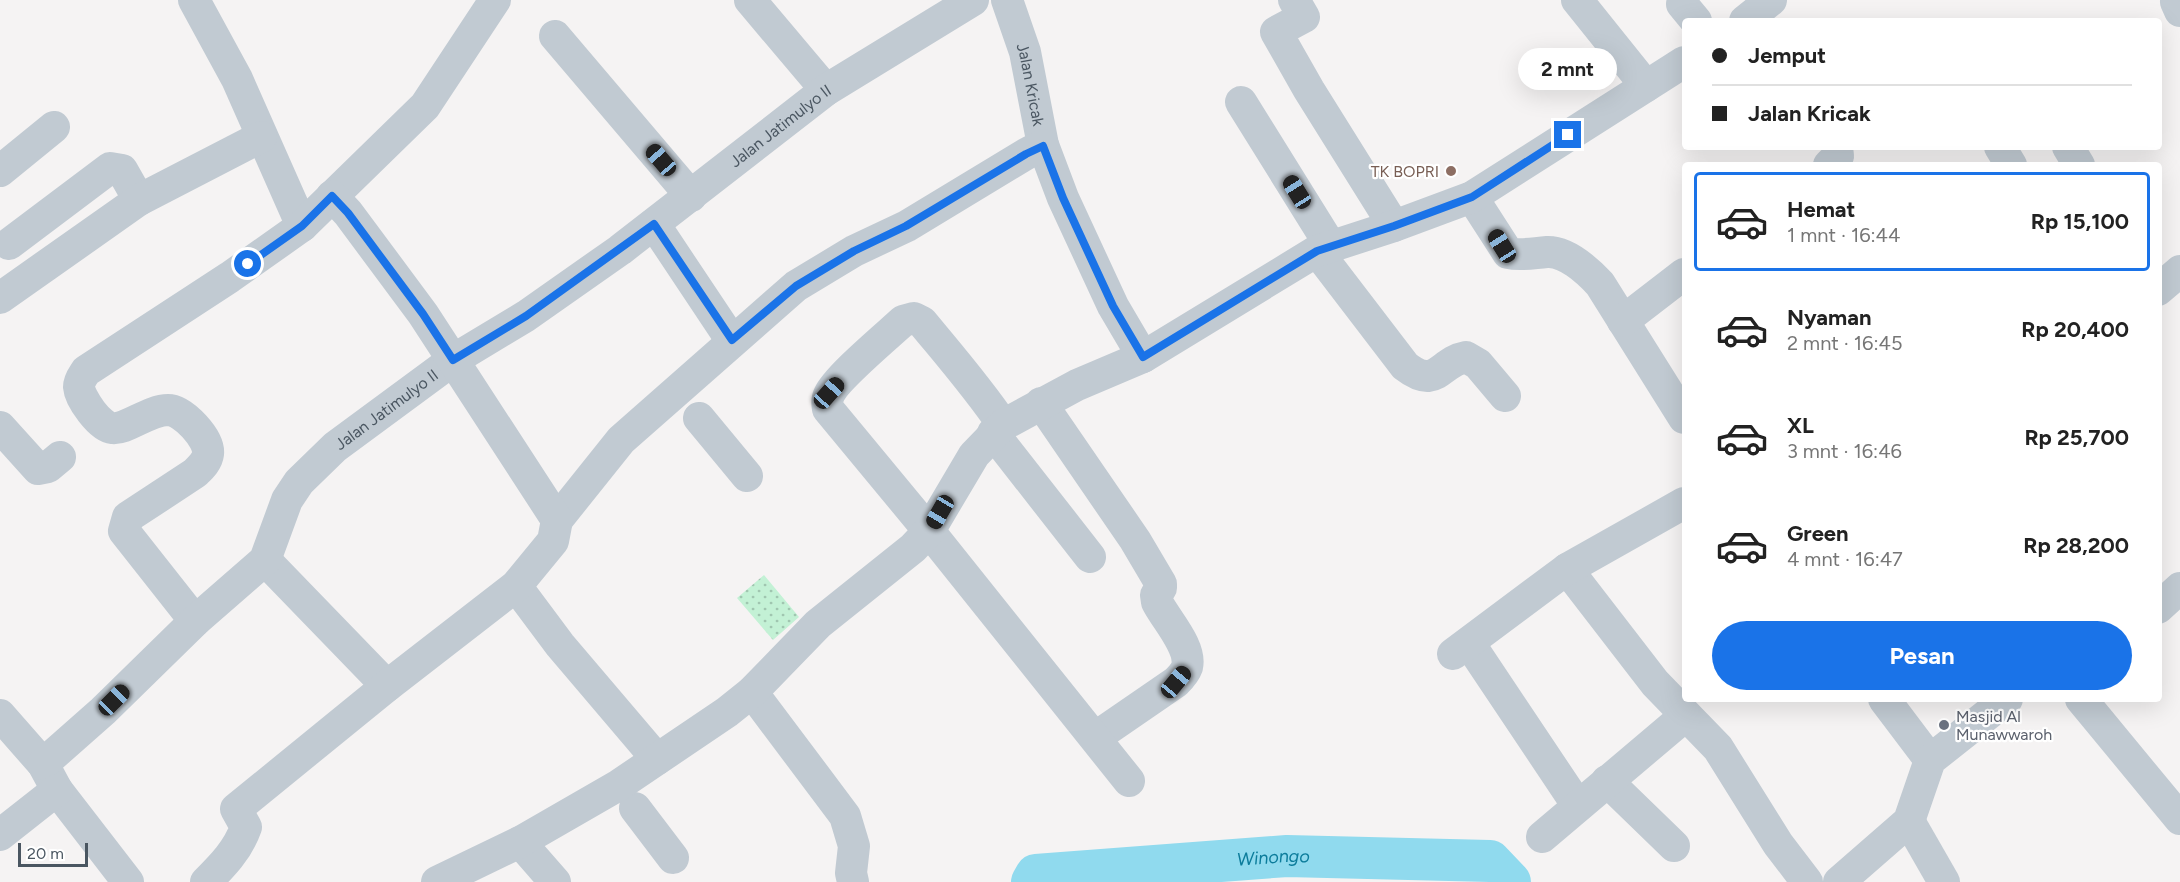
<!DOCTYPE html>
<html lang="id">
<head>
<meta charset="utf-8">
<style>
	body { margin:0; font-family:Figtree,sans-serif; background:#f6f6f6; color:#222; height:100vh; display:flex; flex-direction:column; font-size:22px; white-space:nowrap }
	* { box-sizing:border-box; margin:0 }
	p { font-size:20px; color:#767676 }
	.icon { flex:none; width:33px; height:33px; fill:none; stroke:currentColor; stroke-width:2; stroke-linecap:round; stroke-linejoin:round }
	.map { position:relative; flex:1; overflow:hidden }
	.details { position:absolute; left:1682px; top:162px; width:480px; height:540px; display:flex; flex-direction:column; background:#fff; border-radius:6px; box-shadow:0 6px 24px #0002 }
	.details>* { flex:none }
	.hud { position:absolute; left:1682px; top:18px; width:480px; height:132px; border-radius:6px; box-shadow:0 6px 24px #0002; display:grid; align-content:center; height:132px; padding:0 30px; background:#fff }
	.scale { position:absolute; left:18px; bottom:15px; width:70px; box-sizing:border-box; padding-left:6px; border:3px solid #4a5661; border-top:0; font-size:16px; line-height:21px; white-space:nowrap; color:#4a5661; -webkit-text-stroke:4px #fff; paint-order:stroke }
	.end { position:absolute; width:27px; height:27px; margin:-14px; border:8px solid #1a73e8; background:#fff; box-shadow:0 0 0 3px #fff }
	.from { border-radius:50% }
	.bubble { position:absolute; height:42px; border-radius:21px; background:#fff; box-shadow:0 6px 24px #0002; font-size:20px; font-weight:700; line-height:42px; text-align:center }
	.car { position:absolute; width:18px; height:36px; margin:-18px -9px; border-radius:8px; box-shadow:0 0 4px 2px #0007; background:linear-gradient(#222 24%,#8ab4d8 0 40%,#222 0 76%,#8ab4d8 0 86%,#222 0) }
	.hud b { display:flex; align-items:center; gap:21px; height:57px; font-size:22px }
	.hud b+b { border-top:2px solid #e0e0e0 }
	.hud i { width:15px; height:15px; background:#222 }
	ul { padding:10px 0 0; list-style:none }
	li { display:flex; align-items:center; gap:18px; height:99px; margin:0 12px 9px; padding:0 18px; border:3px solid transparent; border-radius:6px }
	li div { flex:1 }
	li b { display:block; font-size:22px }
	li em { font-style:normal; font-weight:700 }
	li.current { border-color:#1a73e8 }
	li>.icon { width:54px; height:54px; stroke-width:1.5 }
	.button { display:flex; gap:12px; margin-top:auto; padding:12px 30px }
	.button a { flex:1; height:69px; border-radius:36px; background:#1a73e8; color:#fff; font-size:24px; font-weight:700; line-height:69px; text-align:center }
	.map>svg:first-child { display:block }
	.grass { fill:url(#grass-dots) }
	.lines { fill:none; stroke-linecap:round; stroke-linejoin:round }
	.river { stroke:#90daee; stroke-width:42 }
	.minor { stroke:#c1cad2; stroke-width:32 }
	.route { stroke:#1a73e8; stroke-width:8 }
	.education-dot { fill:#8d6e63; stroke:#fff; stroke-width:2 }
	.worship-dot { fill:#6b7280; stroke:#fff; stroke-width:2 }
	.labels { text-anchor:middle; stroke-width:4.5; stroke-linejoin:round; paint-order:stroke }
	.street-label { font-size:16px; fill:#4a5661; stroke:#fff }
	.education-label { font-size:16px; fill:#785e54; stroke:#fff; text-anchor:end }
	.worship-label { font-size:16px; fill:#5b616d; stroke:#fff; text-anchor:start }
	.water-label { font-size:18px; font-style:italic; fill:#0c7c9b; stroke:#fff }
</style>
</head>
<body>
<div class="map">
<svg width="2180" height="882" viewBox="0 0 2180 882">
	<defs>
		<pattern id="grass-dots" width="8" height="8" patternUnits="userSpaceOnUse" patternTransform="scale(1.5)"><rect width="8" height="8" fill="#c3f1d5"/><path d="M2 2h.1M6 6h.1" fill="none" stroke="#a0c6b0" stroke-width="1.8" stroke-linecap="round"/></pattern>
	</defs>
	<rect width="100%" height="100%" fill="#f5f3f3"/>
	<!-- grass -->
	<polygon class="grass" points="764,575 799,617 773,640 737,598"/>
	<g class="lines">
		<!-- river -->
		<path class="river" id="s1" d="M 1032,882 L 1036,875 L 1287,856 L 1490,861 L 1510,882"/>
		<!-- minor -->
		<g class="minor">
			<polyline points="194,0 237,79 302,226"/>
			<polyline points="750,0 826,90"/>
			<path id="s2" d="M 1007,0 L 1025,52 L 1043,145 L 1063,198 L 1113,306 L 1143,357"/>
			<polyline points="1294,0 1304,17 1276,32 1309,90 1394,226"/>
			<polyline points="1577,0 1646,86"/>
			<polyline points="2176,2 2180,11"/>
			<polyline points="1682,4 1696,21"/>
			<polyline points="1745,21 1771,0"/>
			<polyline points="555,36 691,196"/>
			<polyline points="1241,102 1330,245"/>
			<polyline points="2000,147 2011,165"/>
			<polyline points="2068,147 2079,165"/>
			<polyline points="1829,165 1838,156 1837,147"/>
			<polyline points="0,171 54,127"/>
			<path d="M 1472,197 L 1508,253 C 1521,256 1533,253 1547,252 C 1566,251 1587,270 1600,284 L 1684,418"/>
			<polyline points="654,224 732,341"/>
			<polyline points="9,244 110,168 122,170 139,200"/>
			<path d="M 1317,251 L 1405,366 C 1437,391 1439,362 1466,357 L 1478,364 L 1505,396"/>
			<polyline points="2158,290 2180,271"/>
			<polyline points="0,298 139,200 261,137"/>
			<polyline points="1623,321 1684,274"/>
			<path d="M 1041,403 L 1135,540 L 1161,584 L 1161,588 L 1156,595 L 1157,602 C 1166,620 1192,647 1187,667 C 1185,673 1180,678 1176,682 L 1096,737"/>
			<polyline points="699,418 747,476"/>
			<path d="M 1003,425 C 978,388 950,356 922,322 L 914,318 L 903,321 C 888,335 835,379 829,395 C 827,399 827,404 828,409 L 929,531 L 1129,781"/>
			<polyline points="0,427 38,469 48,467 60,457"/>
			<polyline points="993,433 1090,557"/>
			<polyline points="557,520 621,440 796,286 854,251 907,226 1026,154 1043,145"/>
			<polyline points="265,560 387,686"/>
			<polyline points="1567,569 1655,683 1718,748 1778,844 1807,882"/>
			<polyline points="516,586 560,645 657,759"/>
			<polyline points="2158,608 2180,588"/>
			<path d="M 195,621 L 124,531 L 128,517 L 195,473 C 200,468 207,462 208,454 C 210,439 183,410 168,410 C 149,410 126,430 112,428 C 100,427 80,399 79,387 C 79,380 83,376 86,371 L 230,277 L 302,226 L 425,106 L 495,0"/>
			<polyline points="1469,643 1578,806"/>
			<polyline points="1453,654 1567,569 1684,503"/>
			<polyline points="752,692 845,816 854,846 851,873 853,882"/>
			<polyline points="1884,699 1930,760"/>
			<polyline points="2081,699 2180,819"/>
			<polyline points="0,715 43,764 57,790 128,882"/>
			<path id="s3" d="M 43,764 L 103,711 L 195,621 L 265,560 L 287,500 L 299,482 L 335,447 L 453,360 L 526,316 L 620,250 L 826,90 L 973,0"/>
			<polyline points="1607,781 1674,846"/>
			<polyline points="635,808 673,858"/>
			<polyline points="1909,821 1944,882"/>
			<polyline points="0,835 57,790"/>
			<polyline points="1542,837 1685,716"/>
			<polyline points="520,842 555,882"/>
			<path d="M 206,882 C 222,866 238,850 246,827 L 236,809 L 387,686 L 516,586 L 553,541 L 557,520 L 423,314 L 348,213 L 332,196"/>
			<polyline points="437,882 520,842 619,785 727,712 752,692 818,624 913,548 929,531 974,455 1003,425 1077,385 1143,357 1317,251 1394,226 1472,197 1684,62"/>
			<polyline points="1839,882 1909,821 1930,760 2007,699"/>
		</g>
	</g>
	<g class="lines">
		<!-- route -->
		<polyline class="route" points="248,264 302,226 332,196 348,213 423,314 453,360 526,316 654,224 732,340 796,286 854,251 906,226 1026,154 1043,146 1063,198 1113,306 1143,357 1317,251 1394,226 1472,197 1568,135"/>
	</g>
	<!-- markers -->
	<circle class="education-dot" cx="1451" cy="171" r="6"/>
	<circle class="worship-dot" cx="1944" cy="725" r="6"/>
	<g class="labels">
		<!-- street labels -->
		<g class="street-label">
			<text dy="6" stroke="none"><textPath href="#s2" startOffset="88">Jalan Kricak</textPath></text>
			<text dy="6" stroke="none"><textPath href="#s3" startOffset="987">Jalan Jatimulyo II</textPath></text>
			<text dy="6" stroke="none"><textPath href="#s3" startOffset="501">Jalan Jatimulyo II</textPath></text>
		</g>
		<!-- education labels -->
		<g class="education-label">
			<text x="1439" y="177">TK BOPRI</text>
		</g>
		<!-- worship labels -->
		<g class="worship-label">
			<text x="1956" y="722">Masjid Al<tspan x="1956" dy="18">Munawwaroh</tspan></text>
		</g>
		<!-- water labels -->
		<g class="water-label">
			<text dy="6" stroke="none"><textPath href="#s1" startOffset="246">Winongo</textPath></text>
		</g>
	</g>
</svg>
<div class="scale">20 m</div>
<i class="end from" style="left:248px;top:264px"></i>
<i class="end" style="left:1568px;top:135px"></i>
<div class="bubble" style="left:1518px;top:48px;width:99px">2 mnt</div>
<i class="car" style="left:661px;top:160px;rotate:319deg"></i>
<i class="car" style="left:1297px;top:192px;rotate:328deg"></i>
<i class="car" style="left:1502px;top:246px;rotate:328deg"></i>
<i class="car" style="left:829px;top:393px;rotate:42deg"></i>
<i class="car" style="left:940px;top:512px;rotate:210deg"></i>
<i class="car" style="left:1176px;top:682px;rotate:40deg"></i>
<i class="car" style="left:114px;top:700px;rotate:45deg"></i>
<div class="hud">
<b><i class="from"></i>Jemput</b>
<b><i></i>Jalan Kricak</b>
</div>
<section class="details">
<ul>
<li class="current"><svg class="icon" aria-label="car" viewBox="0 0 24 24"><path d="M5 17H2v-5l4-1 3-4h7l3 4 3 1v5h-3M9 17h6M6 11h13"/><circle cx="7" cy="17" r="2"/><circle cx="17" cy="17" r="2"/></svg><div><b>Hemat</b><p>1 mnt · 16:44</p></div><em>Rp 15,100</em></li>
<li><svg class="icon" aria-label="car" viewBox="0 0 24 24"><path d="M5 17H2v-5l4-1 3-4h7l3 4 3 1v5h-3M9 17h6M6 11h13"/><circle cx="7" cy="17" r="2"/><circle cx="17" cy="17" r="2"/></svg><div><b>Nyaman</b><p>2 mnt · 16:45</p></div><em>Rp 20,400</em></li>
<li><svg class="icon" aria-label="car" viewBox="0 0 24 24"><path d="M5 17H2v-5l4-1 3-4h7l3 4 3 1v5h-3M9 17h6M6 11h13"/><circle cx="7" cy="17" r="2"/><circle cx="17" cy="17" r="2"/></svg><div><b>XL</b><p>3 mnt · 16:46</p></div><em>Rp 25,700</em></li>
<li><svg class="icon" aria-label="car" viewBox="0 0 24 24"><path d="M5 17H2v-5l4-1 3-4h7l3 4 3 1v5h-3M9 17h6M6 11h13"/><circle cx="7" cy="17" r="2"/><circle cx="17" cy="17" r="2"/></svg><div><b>Green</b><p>4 mnt · 16:47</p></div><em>Rp 28,200</em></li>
</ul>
<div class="button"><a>Pesan</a></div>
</section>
</div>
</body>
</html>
